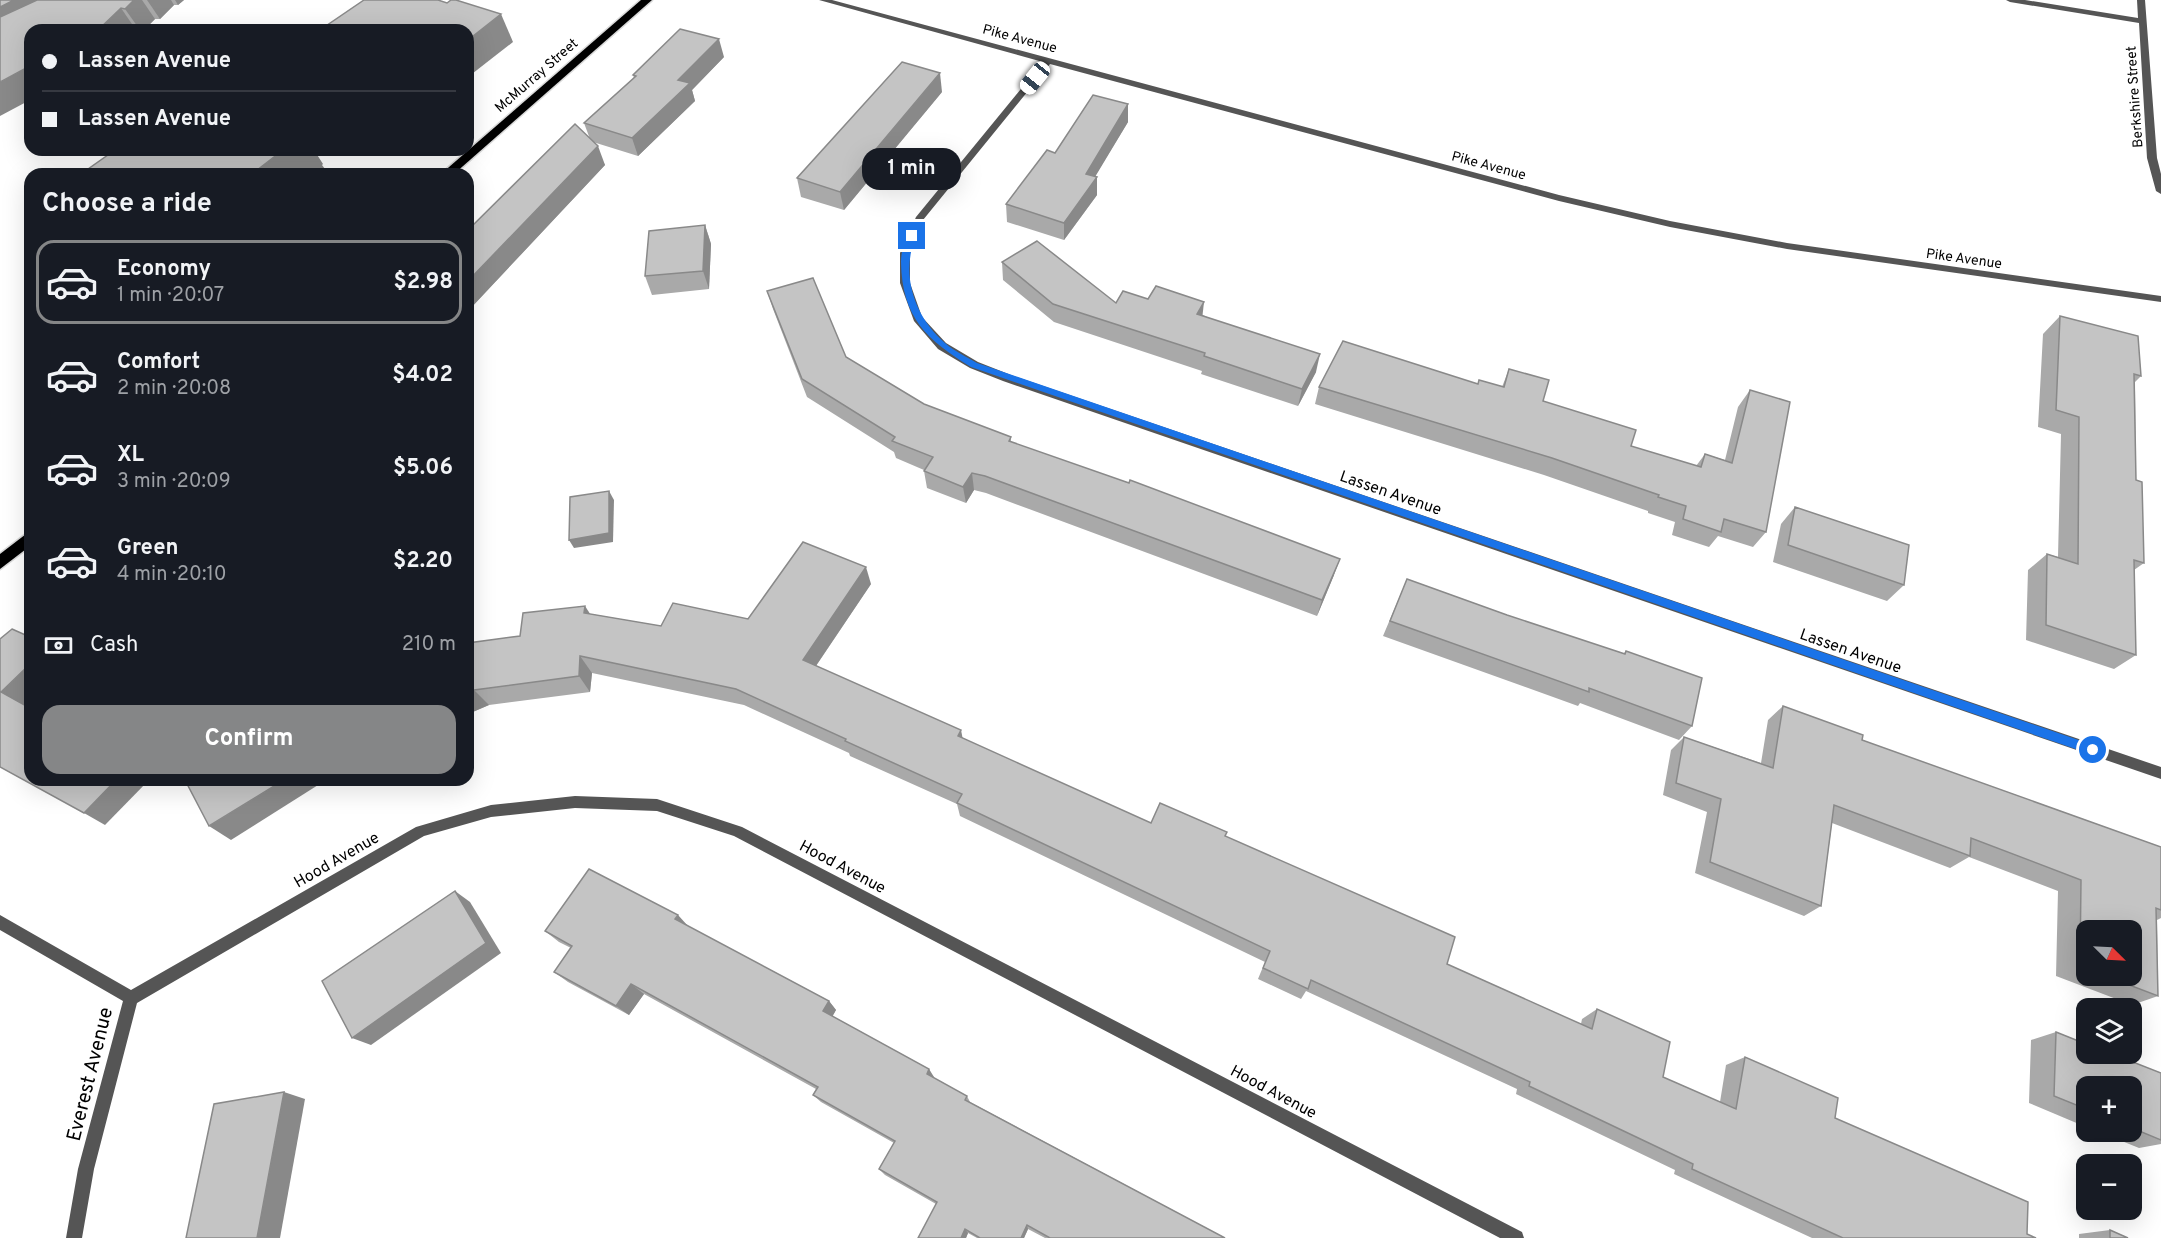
<!DOCTYPE html>
<html lang="en">
<head>
<meta charset="utf-8">
<style>
	body { margin:0; font-family:Overpass,sans-serif; background:#242831; color:#f1f3f6; height:100vh; display:flex; flex-direction:column; font-size:22px; white-space:nowrap }
	* { box-sizing:border-box; margin:0 }
	p { font-size:20px; color:#9ea1a6 }
	.icon { flex:none; width:33px; height:33px; fill:none; stroke:currentColor; stroke-width:2; stroke-linecap:round; stroke-linejoin:round }
	.map { position:relative; flex:1; overflow:hidden }
	.drawer { position:absolute; left:24px; top:168px; width:450px; height:618px; display:flex; flex-direction:column; background:#171b24; border-radius:18px; box-shadow:0 6px 24px #0002 }
	.drawer>* { flex:none }
	.hud { position:absolute; left:24px; top:24px; width:450px; height:132px; border-radius:18px; box-shadow:0 6px 24px #0002; display:grid; align-content:center; height:132px; padding:0 18px; background:#171b24 }
	.needle { width:39px; rotate:114deg }
	.tools { position:absolute; left:2076px; top:920px; display:grid; gap:12px }
	.tools a { display:grid; place-items:center; width:66px; height:66px; border-radius:12px; background:#171b24; box-shadow:0 6px 24px #0002; font-size:30px }
	.end { position:absolute; width:27px; height:27px; margin:-14px; border:8px solid #1a73e8; background:#fff; box-shadow:0 0 0 3px #fff }
	.from { border-radius:50% }
	.bubble { position:absolute; height:42px; border-radius:18px; background:#171b24; box-shadow:0 6px 24px #0002; font-size:20px; font-weight:700; line-height:42px; text-align:center }
	.car { position:absolute; width:18px; height:36px; margin:-18px -9px; border-radius:8px; box-shadow:0 0 4px 2px #0007; background:linear-gradient(#fff 24%,#345 0 40%,#fff 0 76%,#345 0 86%,#fff 0) }
	.hud b { display:flex; align-items:center; gap:21px; height:57px; font-size:22px }
	.hud b+b { border-top:2px solid #363941 }
	.hud i { width:15px; height:15px; background:#f1f3f6 }
	ul { padding:0; list-style:none }
	li { display:flex; align-items:center; gap:18px; height:84px; margin:0 12px 9px; padding:0 6px; border:3px solid transparent; border-radius:18px }
	li div { flex:1 }
	li b { display:block; font-size:22px }
	li em { font-style:normal; font-weight:700 }
	li.selected { border-color:#858687 }
	li>.icon { width:54px; height:54px; stroke-width:1.5 }
	h2 { padding:0 18px; font-size:27px; line-height:72px }
	.pay { display:flex; align-items:center; gap:15px; height:66px; padding:0 18px; font-size:22px }
	.pay p { margin-inline-start:auto }
	.action { display:flex; gap:12px; margin-top:auto; padding:12px 18px }
	.action a { flex:1; height:69px; border-radius:18px; background:#858687; color:#fff; font-size:24px; font-weight:700; line-height:69px; text-align:center }
	.map>svg:first-child { display:block }
	.lines { fill:none; stroke-linecap:round; stroke-linejoin:round }
	.primary-casing { stroke:#dbdbdb; stroke-width:3 }
	.street { fill:#555; fill-rule:evenodd }
	.primary { fill:#000; fill-rule:evenodd }
	.wall { fill:#a9a9a9; fill-rule:evenodd }
	.shaded-wall { fill:#898989 }
	.building { fill:#c4c4c4; stroke:#898989; stroke-width:1.5 }
	.route { fill:#1a73e8 }
	.labels { text-anchor:middle; stroke-width:5; stroke-linejoin:round; paint-order:stroke }
	.far-street-label { font-size:14px; fill:#000; stroke:#fff }
	.street-label { font-size:16px; fill:#000; stroke:#fff }
	.near-street-label { font-size:20px; fill:#000; stroke:#fff }
</style>
</head>
<body>
<div class="map">
<svg width="2161" height="1238" viewBox="0 0 2161 1238">
	<rect width="100%" height="100%" fill="#fff"/>
	<g class="lines">
		<!-- primary casing -->
		<g class="primary-casing">
			<g id="primary">
				<polygon points="641,0 652,0 454,174 441,174"/>
				<polygon points="30,531 30,546 0,569 0,554"/>
			</g>
		</g>
		<!-- street -->
		<g class="street">
			<polygon points="819,0 832,0 1559,195 1670,221 1787,243 2161,296 2161,302 1787,249 1670,227 1559,201 1050,64 923,220 910,253 910,283 922,317 946,343 978,362 1011,375 2161,767 2161,779 1003,381 970,368 938,349 914,321 900,283 900,253 916,217 1043,62"/>
			<polygon points="2006,0 2025,0 2138,18 2137,0 2145,0 2157,158 2161,174 2161,194 2156,191 2147,158 2139,23 2010,2"/>
			<polygon points="575,796 657,799 742,827 1522,1232 1524,1238 1500,1238 734,836 657,811 575,808 491,817 424,836 137,1003 94,1169 82,1238 66,1238 78,1169 123,1001 0,930 0,915 131,990 416,827 491,805"/>
		</g>
		<!-- primary -->
		<use href="#primary" class="primary"/>
	</g>
	<!-- wall -->
	<g class="wall">
		<polygon points="0,0 184,0 178,5 174,5 160,19 155,19 144,30 30,30"/>
		<polygon points="724,57 692,90 695,101 638,156 593,142 605,165 468,311 468,230 590,139 584,123 634,78 633,75"/>
		<polygon points="942,92 844,210 801,197 797,178"/>
		<polygon points="1128,104 1128,122 1095,176 1097,195 1064,240 1007,222 1006,204 1055,153"/>
		<polygon points="705,225 711,244 709,289 652,295 645,276"/>
		<polygon points="1002,262 1116,303 1203,315 1316,372 1298,406 1201,374 1202,371 1054,322 1003,280"/>
		<polygon points="767,291 846,357 924,404 1011,437 1011,442 1334,575 1317,616 986,493 974,490 966,503 927,488 924,471 924,470 896,458 894,452 807,397 773,309"/>
		<polygon points="2060,316 2141,376 2135,382 2136,480 2144,563 2134,570 2136,655 2114,669 2026,640 2028,570 2047,554 2058,557 2061,434 2038,427 2043,334"/>
		<polygon points="1509,369 1543,401 1631,446 1696,466 1705,454 1725,460 1738,407 1750,390 1766,532 1753,547 1718,536 1709,547 1672,535 1675,522 1648,513 1648,511 1544,475 1315,404 1319,387 1478,384 1502,387"/>
		<polygon points="1795,507 1904,585 1887,601 1773,562 1781,524"/>
		<polygon points="1407,579 1507,615 1623,654 1626,651 1692,726 1679,740 1580,703 1578,706 1383,636"/>
		<polygon points="871,584 816,666 963,739 1151,823 1225,836 1447,964 1581,1024 1582,1019 1597,1009 1663,1077 1720,1102 1726,1065 1745,1057 1835,1118 2027,1234 2036,1238 1812,1238 1674,1174 1675,1170 1516,1094 1517,1089 1306,991 1301,999 1258,979 1265,962 960,816 957,804 850,756 849,753 744,705 592,673 590,692 489,705 468,714 468,643 520,636 591,614 661,626 748,619"/>
		<path d="M 1783,706 L 1862,740 L 2161,847 L 2161,918 L 2157,920 L 2158,996 L 2132,1005 L 2056,976 L 2058,891 L 1969,857 L 1950,868 L 1832,823 L 1821,906 L 1804,916 L 1695,873 L 1707,812 L 1663,795 L 1671,750 L 1684,737 L 1761,763 L 1768,720 ZM 2086,930 L 2132,975 L 2086,975 Z"/>
		<polygon points="688,926 829,1001 836,1010 832,1016 929,1069 933,1078 967,1096 970,1102 1225,1238 1045,1238 1028,1229 1024,1238 977,1238 968,1233 966,1238 919,1238 936,1204 885,1175 879,1169 894,1143 821,1102 813,1095 816,1089 644,994 629,1015 568,982 554,972 571,948 559,942 545,931"/>
		<polygon points="2056,1032 2161,1073 2161,1144 2139,1148 2097,1131 2132,1131 2132,1086 2086,1086 2086,1127 2029,1103 2031,1040"/>
		<polygon points="2110,1230 2128,1238 2079,1238 2079,1234"/>
	</g>
	<!-- shaded-wall -->
	<g class="shaded-wall">
		<polygon points="14,0 68,0 0,39 0,7"/>
		<polygon points="134,0 142,0 155,19 144,30 140,30 125,9"/>
		<polygon points="147,0 171,0 174,5 160,19"/>
		<polygon points="175,0 184,0 178,5"/>
		<polygon points="121,8 136,30 98,30"/>
		<polygon points="501,14 513,42 468,77 468,40"/>
		<polygon points="719,39 724,57 692,90 695,101 638,156 632,138 678,80"/>
		<polygon points="30,66 30,100 0,116 0,82"/>
		<polygon points="940,73 942,92 844,210 840,192"/>
		<polygon points="1128,104 1128,122 1086,192 1086,174"/>
		<polygon points="598,146 605,165 468,311 468,281"/>
		<polygon points="283,150 314,150 323,164 322,165 325,169 319,174 252,174"/>
		<polygon points="1097,177 1097,195 1064,240 1064,223"/>
		<polygon points="705,225 711,244 709,289 703,271"/>
		<polygon points="1204,302 1202,320 1197,314"/>
		<polygon points="1320,354 1316,372 1298,406 1302,389"/>
		<polygon points="972,473 974,490 966,503 963,487"/>
		<polygon points="609,491 614,500 613,542 574,548 569,540"/>
		<polygon points="1340,559 1334,575 1317,616 1322,600"/>
		<polygon points="866,567 871,584 809,676 803,660"/>
		<polygon points="585,606 596,623 584,613"/>
		<polygon points="580,656 592,673 590,692 579,676"/>
		<polygon points="30,664 30,699 23,706 1,692"/>
		<polygon points="474,690 489,705 468,714 468,692"/>
		<polygon points="961,730 964,745 958,736"/>
		<polygon points="116,780 149,780 105,825 84,813"/>
		<polygon points="284,780 326,780 231,840 209,826"/>
		<polygon points="455,891 470,902 501,953 371,1045 352,1038"/>
		<polygon points="678,915 688,926 675,919"/>
		<polygon points="631,984 644,994 629,1015 616,1006"/>
		<polygon points="829,1001 836,1010 830,1021 823,1011"/>
		<polygon points="929,1069 934,1077 931,1082 927,1074"/>
		<polygon points="284,1092 305,1099 280,1238 257,1238"/>
		<polygon points="1027,1225 1028,1229 1024,1238 1021,1238"/>
		<polygon points="965,1229 968,1233 966,1238 961,1238"/>
	</g>
	<!-- building -->
	<g class="building">
		<polygon points="0,0 14,0 0,7"/>
		<polygon points="37,0 134,0 125,9 121,8 98,30 30,30 30,66 0,82 0,17"/>
		<polygon points="364,0 438,0 447,3 451,0 456,0 501,14 468,40 468,30 320,30"/>
		<polygon points="680,29 719,39 678,80 690,83 632,138 584,123 636,76 633,75"/>
		<polygon points="902,62 940,73 840,192 797,178"/>
		<polygon points="1093,95 1128,104 1086,174 1097,177 1064,223 1006,204 1047,150 1055,153"/>
		<polygon points="575,124 598,146 468,281 468,230"/>
		<polygon points="115,150 283,150 252,174 81,174"/>
		<polygon points="705,225 703,271 645,276 649,231"/>
		<polygon points="1037,241 1116,303 1123,291 1148,299 1156,286 1204,302 1197,314 1320,354 1302,389 1204,356 1205,353 1053,304 1002,262"/>
		<polygon points="813,278 846,357 924,404 1011,437 1009,441 1129,483 1130,480 1340,559 1322,600 985,476 972,473 963,487 924,471 933,457 892,441 895,437 802,379 767,291"/>
		<polygon points="2060,316 2138,336 2141,376 2134,374 2136,480 2142,482 2144,563 2134,560 2136,655 2046,625 2047,554 2078,564 2079,417 2056,410"/>
		<polygon points="1343,341 1478,384 1479,380 1504,387 1509,369 1549,380 1543,401 1636,430 1631,446 1701,467 1705,454 1732,463 1750,390 1790,402 1766,532 1724,519 1721,532 1683,519 1686,506 1658,497 1659,495 1552,458 1319,387"/>
		<polygon points="609,491 609,533 569,540 570,497"/>
		<polygon points="1795,507 1909,545 1904,585 1788,545"/>
		<polygon points="803,542 866,567 803,660 961,730 958,736 1151,823 1160,803 1227,832 1225,836 1455,937 1447,964 1592,1029 1597,1009 1670,1042 1663,1077 1736,1109 1745,1057 1838,1098 1835,1118 2028,1202 2027,1234 2036,1238 1843,1238 1692,1169 1693,1164 1529,1086 1530,1082 1311,980 1308,989 1263,968 1270,951 957,803 962,794 845,741 846,739 736,689 580,656 579,676 474,690 468,692 468,643 520,636 523,613 585,606 584,613 661,626 673,603 748,619"/>
		<polygon points="1407,579 1507,615 1625,654 1626,651 1702,678 1692,726 1589,688 1589,692 1390,621"/>
		<polygon points="12,629 30,637 30,664 1,692 30,708 30,780 116,780 84,813 0,767 0,639"/>
		<polygon points="1783,706 1863,735 1862,740 2161,847 2161,910 2156,908 2158,996 2103,975 2132,975 2132,930 2086,930 2086,969 2080,966 2081,880 1971,838 1970,856 1834,805 1821,906 1710,862 1721,799 1676,783 1684,737 1773,768"/>
		<polygon points="185,780 284,780 209,826"/>
		<polygon points="589,869 678,915 675,919 829,1001 823,1011 929,1069 927,1074 967,1096 965,1100 1225,1238 1050,1238 1027,1225 1021,1238 980,1238 965,1229 961,1238 918,1238 937,1202 879,1169 895,1141 813,1095 818,1087 631,984 616,1006 554,972 572,946 545,931"/>
		<polygon points="455,891 486,943 352,1038 322,981"/>
		<polygon points="2056,1032 2086,1044 2086,1053 2110,1053 2161,1073 2161,1140 2132,1128 2132,1086 2086,1086 2086,1109 2054,1096"/>
		<polygon points="284,1092 257,1238 186,1238 214,1104"/>
		<polygon points="2110,1230 2128,1238 2110,1238"/>
	</g>
	<!-- route -->
	<path class="route" d="M 912,234 L 916,236 C 900,274 914,316 945,343 C 954,351 967,357 977,363 L 2093,745 L 2098,750 L 2093,755 L 971,367 C 927,340 902,318 901,262 C 901,253 904,239 912,234 Z"/>
	<g class="labels">
		<!-- far-street labels -->
		<g class="far-street-label">
			<text transform="translate(1020 38) rotate(15)" y="5">Pike Avenue</text>
			<text transform="translate(536 75) rotate(-41)" y="5">McMurray Street</text>
			<text transform="translate(2134 97) rotate(-94)" y="5">Berkshire Street</text>
			<text transform="translate(1489 165) rotate(15)" y="5">Pike Avenue</text>
			<text transform="translate(1964 258) rotate(8)" y="5">Pike Avenue</text>
		</g>
		<!-- street labels -->
		<g class="street-label">
			<text transform="translate(1391 492) rotate(19)" y="6">Lassen Avenue</text>
			<text transform="translate(1851 650) rotate(19)" y="6">Lassen Avenue</text>
			<text transform="translate(336 859) rotate(-30)" y="6">Hood Avenue</text>
			<text transform="translate(843 866) rotate(28)" y="6">Hood Avenue</text>
			<text transform="translate(1274 1091) rotate(28)" y="6">Hood Avenue</text>
		</g>
		<!-- near-street labels -->
		<g class="near-street-label">
			<text transform="translate(89 1074) rotate(-76)" y="7">Everest Avenue</text>
		</g>
	</g>
</svg>
<div class="tools">
<a><svg class="needle" viewBox="-14 -14 28 28"><path d="M0-13l5 13h-10z" fill="#e53935"/><path d="M0 13l5-13h-10z" fill="#9ea1a6"/></svg></a>
<a><svg class="icon" aria-label="layers" viewBox="0 0 24 24"><path d="M12 4l9 5-9 5-9-5zM3 14l9 5 9-5"/></svg></a>
<a>+</a>
<a>−</a>
</div>
<i class="end from" style="left:2093px;top:750px"></i>
<i class="end" style="left:912px;top:236px"></i>
<div class="bubble" style="left:862px;top:148px;width:99px">1 min</div>
<i class="car" style="left:1035px;top:78px;rotate:219deg"></i>
<div class="hud">
<b><i class="from"></i>Lassen Avenue</b>
<b><i></i>Lassen Avenue</b>
</div>
<section class="drawer">
<h2>Choose a ride</h2>
<ul>
<li class="selected"><svg class="icon" aria-label="car" viewBox="0 0 24 24"><path d="M5 17H2v-5l4-1 3-4h7l3 4 3 1v5h-3M9 17h6M6 11h13"/><circle cx="7" cy="17" r="2"/><circle cx="17" cy="17" r="2"/></svg><div><b>Economy</b><p>1 min · 20:07</p></div><em>$2.98</em></li>
<li><svg class="icon" aria-label="car" viewBox="0 0 24 24"><path d="M5 17H2v-5l4-1 3-4h7l3 4 3 1v5h-3M9 17h6M6 11h13"/><circle cx="7" cy="17" r="2"/><circle cx="17" cy="17" r="2"/></svg><div><b>Comfort</b><p>2 min · 20:08</p></div><em>$4.02</em></li>
<li><svg class="icon" aria-label="car" viewBox="0 0 24 24"><path d="M5 17H2v-5l4-1 3-4h7l3 4 3 1v5h-3M9 17h6M6 11h13"/><circle cx="7" cy="17" r="2"/><circle cx="17" cy="17" r="2"/></svg><div><b>XL</b><p>3 min · 20:09</p></div><em>$5.06</em></li>
<li><svg class="icon" aria-label="car" viewBox="0 0 24 24"><path d="M5 17H2v-5l4-1 3-4h7l3 4 3 1v5h-3M9 17h6M6 11h13"/><circle cx="7" cy="17" r="2"/><circle cx="17" cy="17" r="2"/></svg><div><b>Green</b><p>4 min · 20:10</p></div><em>$2.20</em></li>
</ul>
<div class="pay"><svg class="icon" aria-label="cash" viewBox="0 0 24 24"><path d="M3 7h18v10H3z"/><circle cx="12" cy="12" r="2"/></svg>Cash<p>210 m</p></div>
<div class="action"><a>Confirm</a></div>
</section>
</div>
</body>
</html>
